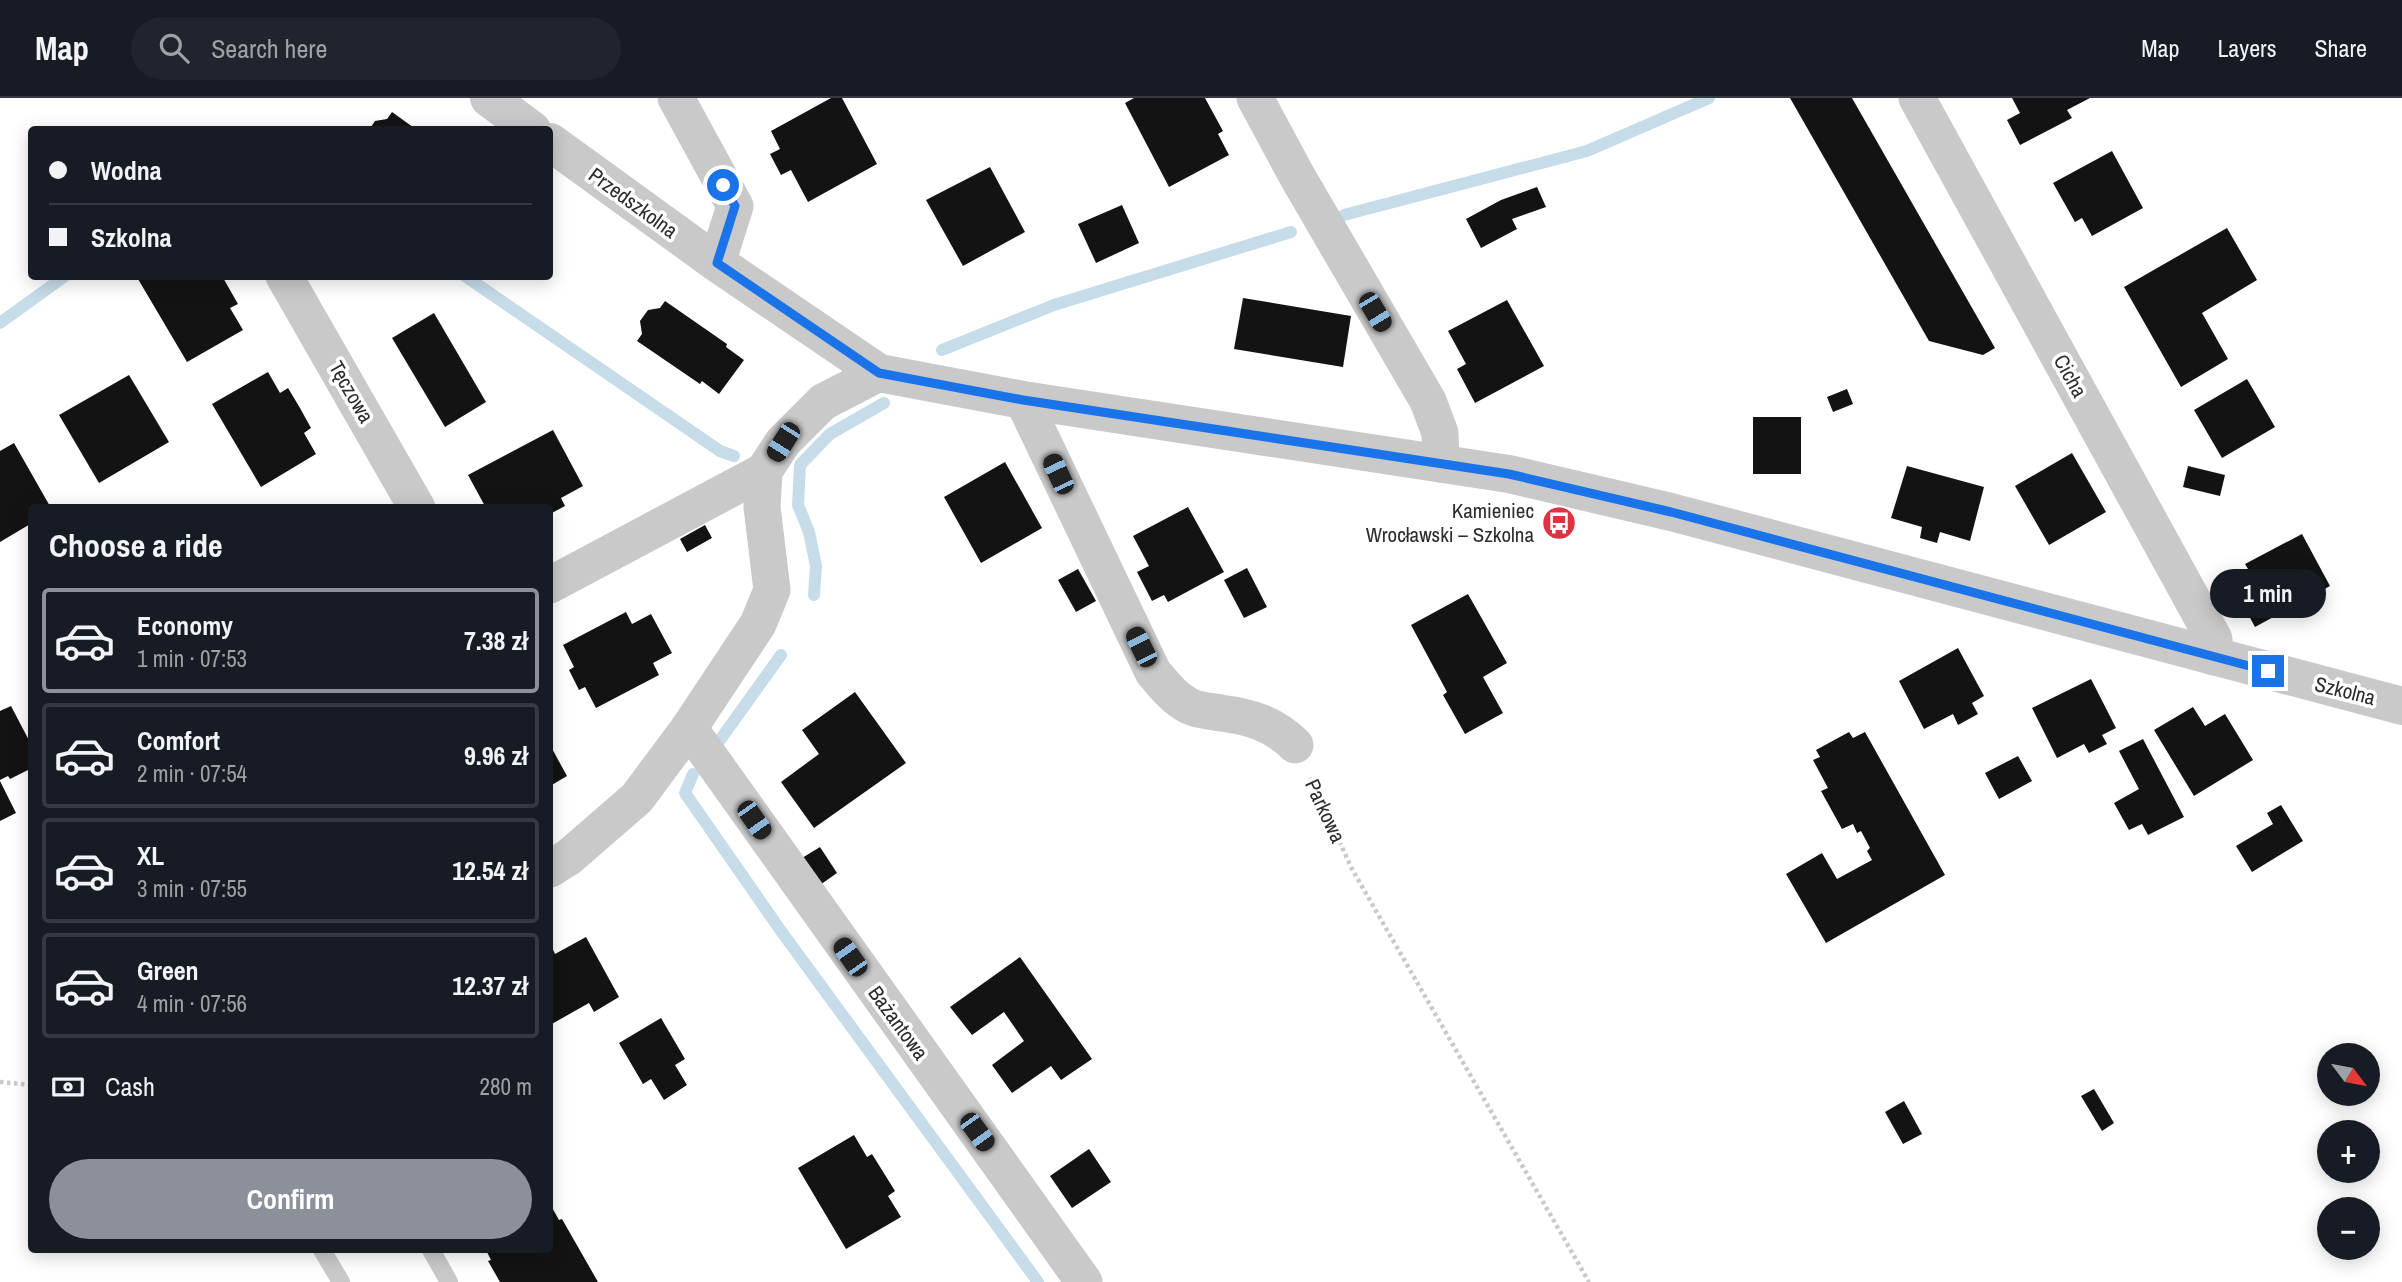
<!DOCTYPE html>
<html lang="en">
<head>
<meta charset="utf-8">
<style>
	body { margin:0; font-family:"Archivo Narrow",sans-serif; background:#20242c; color:#f1f3f6; height:100vh; display:flex; flex-direction:column; font-size:26px; white-space:nowrap }
	* { box-sizing:border-box; margin:0 }
	p { font-size:23px; color:#9ea1a6 }
	.icon { flex:none; width:38px; height:38px; fill:none; stroke:currentColor; stroke-width:2; stroke-linecap:round; stroke-linejoin:round }
	.map { position:relative; flex:1; overflow:hidden }
	.side { position:absolute; left:28px; top:406px; width:525px; height:749px; display:flex; flex-direction:column; background:#171b24; border-radius:7px; box-shadow:0 4px 18px #0003 }
	.side>* { flex:none }
	.top-card { position:absolute; left:28px; top:28px; width:525px; height:154px; border-radius:7px; box-shadow:0 4px 18px #0003; display:grid; align-content:center; height:154px; padding:0 21px; background:#171b24 }
	.needle { width:46px; rotate:122deg }
	.controls { position:absolute; left:2317px; top:945px; display:grid; gap:14px }
	.controls a { display:grid; place-items:center; width:63px; height:63px; border-radius:50%; background:#171b24; box-shadow:0 4px 18px #0003; font-size:35px }
	.end { position:absolute; width:32px; height:32px; margin:-16px; border:9px solid #1a73e8; background:#fff; box-shadow:0 0 0 4px #fff }
	.from { border-radius:50% }
	.bubble { position:absolute; height:49px; border-radius:24px; background:#171b24; box-shadow:0 4px 18px #0003; font-size:23px; font-weight:700; line-height:49px; text-align:center }
	.car { position:absolute; width:21px; height:42px; margin:-21px -10px; border-radius:9px; box-shadow:0 0 5px 2px #0007; background:linear-gradient(#222 24%,#8ab4d8 0 40%,#222 0 76%,#8ab4d8 0 86%,#222 0) }
	.top-card b { display:flex; align-items:center; gap:24px; height:66px; font-size:26px }
	.top-card b+b { border-top:2px solid #363941 }
	.top-card i { width:18px; height:18px; background:#f1f3f6 }
	ul { padding:0; list-style:none }
	li { display:flex; align-items:center; gap:21px; height:105px; margin:0 14px 10px; padding:0 7px; border:4px solid #363941; border-radius:7px }
	li div { flex:1 }
	li b { display:block; font-size:26px }
	li em { font-style:normal; font-weight:700 }
	li.selected { border-color:#8c9099 }
	li>.icon { width:63px; height:63px; stroke-width:1.5 }
	h2 { padding:0 21px; font-size:32px; line-height:84px }
	.pay { display:flex; align-items:center; gap:18px; height:77px; padding:0 21px; font-size:26px }
	.pay p { margin-inline-start:auto }
	.action { display:flex; gap:14px; margin-top:auto; padding:14px 21px }
	.action a { flex:1; height:80px; border-radius:42px; background:#8c9099; color:#fff; font-size:28px; font-weight:700; line-height:80px; text-align:center }
	header { display:flex; align-items:center; gap:42px; box-sizing:border-box; height:98px; padding:0 35px; background:#171b24; border-bottom:2px solid #363941 }
	header strong { font-size:33px }
	nav { display:flex; gap:38px; margin-inline-start:auto; font-size:24px }
	.search { width:490px; height:63px; background:#20242c; display:flex; align-items:center; gap:18px; box-sizing:border-box; padding:0 24px; border-radius:38px; color:#9ea1a6; font-size:26px }
	.map>svg:first-child { display:block }
	.lines { fill:none; stroke-linecap:round; stroke-linejoin:round }
	.stream { stroke:#c6dce9; stroke-width:12 }
	.building { fill:#131313 }
	.path { stroke:#c9c9c9; stroke-width:4.5; stroke-dasharray:3.5 3.5; stroke-linecap:butt }
	.service { stroke:#c9c9c9; stroke-width:18 }
	.minor { stroke:#c9c9c9; stroke-width:37 }
	.tertiary { stroke:#c9c9c9; stroke-width:38 }
	.route { stroke:#1a73e8; stroke-width:9 }
	.labels { text-anchor:middle; stroke-width:7; stroke-linejoin:round; paint-order:stroke }
	.street-label { font-size:21px; fill:#2c2c2c; stroke:#fff }
	.poi-label { font-size:21px; fill:#2c2c2c; stroke:#fff; text-anchor:end }
</style>
</head>
<body>
<header>
<strong>Map</strong>
<div class="search"><svg class="icon" aria-label="search" viewBox="0 0 24 24"><circle cx="10" cy="10" r="6"/><path d="M15 15l6 6"/></svg>Search here</div>
<nav><a>Map</a><a>Layers</a><a>Share</a></nav>
</header>
<div class="map">
<svg width="2402" height="1184" viewBox="0 0 2402 1184">
	<rect width="100%" height="100%" fill="#fff"/>
	<g class="lines">
		<!-- stream -->
		<g class="stream">
			<polyline points="1344,117 1587,53 1709,0"/>
			<polyline points="465,178 720,353 734,358"/>
			<polyline points="0,225 65,178"/>
			<polyline points="942,252 1054,207 1291,134"/>
			<polyline points="814,497 816,468 809,434 798,407 800,367 830,336 884,305"/>
			<polyline points="720,642 781,557"/>
			<polyline points="693,676 685,695 781,833 1038,1184"/>
		</g>
	</g>
	<!-- building -->
	<g class="building">
		<polygon points="831,0 842,0 877,66 808,104 791,72 781,77 770,56 780,51 771,33"/>
		<polygon points="1134,0 1205,0 1223,33 1218,36 1229,57 1169,89 1125,5"/>
		<polygon points="1790,0 1852,0 1995,250 1983,257 1929,243"/>
		<polygon points="2012,0 2090,0 2067,12 2072,20 2020,47 2007,22 2020,15"/>
		<polygon points="392,14 417,32 369,32 375,23 387,21"/>
		<polygon points="2112,53 2143,110 2092,138 2082,120 2075,124 2053,85"/>
		<polygon points="990,69 1025,134 963,168 926,102"/>
		<polygon points="1537,89 1546,109 1512,121 1517,131 1481,150 1466,121 1501,102"/>
		<polygon points="1122,107 1139,145 1096,165 1078,126"/>
		<polygon points="2227,130 2257,182 2202,215 2228,261 2181,289 2124,189"/>
		<polygon points="144,178 222,178 238,206 230,210 243,232 187,264 138,181"/>
		<polygon points="1243,200 1351,218 1343,269 1234,251"/>
		<polygon points="1507,202 1544,268 1475,305 1457,271 1466,266 1448,233"/>
		<polygon points="665,203 727,246 726,249 744,262 719,296 702,283 700,286 637,243 642,236 640,223 648,212 660,210"/>
		<polygon points="434,215 486,304 445,329 392,240"/>
		<polygon points="268,274 280,295 288,290 300,310 311,330 304,335 316,356 261,389 212,306"/>
		<polygon points="129,277 169,344 99,385 59,317"/>
		<polygon points="2247,281 2275,329 2222,360 2194,312"/>
		<polygon points="1847,291 1853,306 1833,314 1827,299"/>
		<rect x="1753" y="319" width="48" height="57"/>
		<polygon points="553,332 583,388 561,400 565,408 550,416 550,410 486,410 468,377"/>
		<polygon points="14,345 51,410 32,410 32,425 0,444 0,353"/>
		<polygon points="2072,355 2106,414 2049,447 2015,388"/>
		<polygon points="1005,364 1042,430 981,465 944,399"/>
		<polygon points="1907,368 1984,389 1970,443 1940,434 1937,445 1920,440 1922,429 1891,420"/>
		<polygon points="2188,368 2225,377 2220,398 2183,389"/>
		<polygon points="1188,409 1224,474 1168,504 1164,497 1152,503 1137,474 1149,468 1133,438"/>
		<polygon points="705,427 712,440 687,454 680,441"/>
		<polygon points="2302,436 2330,488 2255,529 2229,481 2248,471 2245,466"/>
		<polygon points="1247,470 1267,509 1244,520 1224,482"/>
		<polygon points="1078,471 1096,503 1076,514 1058,482"/>
		<polygon points="1468,496 1507,565 1483,579 1503,615 1465,636 1443,597 1447,594 1411,527"/>
		<polygon points="626,514 632,526 651,516 672,555 653,565 659,577 596,610 585,589 579,592 569,572 574,569 563,547"/>
		<polygon points="1958,550 1984,598 1972,605 1978,616 1958,627 1953,616 1924,631 1899,583"/>
		<polygon points="2091,581 2116,630 2102,637 2107,646 2089,655 2084,646 2057,660 2032,610"/>
		<polygon points="855,594 906,665 814,730 781,684 819,656 802,632"/>
		<polygon points="11,608 32,648 32,670 10,681 8,678 0,682 0,613"/>
		<polygon points="2193,609 2205,628 2225,616 2253,662 2194,698 2154,632"/>
		<polygon points="1849,634 1853,640 1865,634 1945,777 1826,845 1786,776 1822,755 1837,781 1872,762 1867,753 1870,750 1861,733 1857,735 1853,726 1842,731 1821,693 1828,690 1813,662 1820,659 1816,652"/>
		<polygon points="2143,641 2184,719 2148,737 2142,726 2129,732 2114,705 2139,691 2119,653"/>
		<polygon points="550,647 567,678 550,688"/>
		<polygon points="2018,658 2032,683 1999,701 1985,675"/>
		<polygon points="0,683 16,715 0,723"/>
		<polygon points="2281,707 2303,743 2252,774 2236,748 2273,726 2267,715"/>
		<polygon points="820,749 837,775 820,787 802,760"/>
		<polygon points="586,839 619,899 594,914 589,905 550,927 550,845 555,856"/>
		<polygon points="1020,859 1092,961 1061,982 1051,968 1012,995 992,967 1024,943 1004,914 972,937 950,909"/>
		<polygon points="661,920 685,961 675,967 687,987 664,1002 651,981 643,986 619,945"/>
		<polygon points="2094,991 2114,1025 2102,1033 2081,998"/>
		<polygon points="1904,1003 1922,1036 1903,1046 1885,1014"/>
		<polygon points="854,1037 867,1059 872,1056 895,1093 888,1098 901,1119 846,1151 798,1070"/>
		<polygon points="1089,1051 1111,1084 1072,1110 1050,1078"/>
		<polygon points="550,1106 559,1122 562,1121 598,1184 500,1184 488,1163 491,1162 486,1152 550,1152"/>
	</g>
	<g class="lines">
		<!-- path -->
		<g class="path">
			<polyline points="1310,680 1352,771 1589,1184"/>
			<polyline points="0,984 32,987"/>
		</g>
		<!-- service -->
		<g class="service">
			<polyline points="322,1152 341,1184"/>
			<polyline points="431,1152 449,1184"/>
		</g>
		<!-- minor -->
		<g class="minor">
			<polyline points="676,0 735,108 717,165"/>
			<polyline points="1255,0 1297,78 1428,303 1440,335 1441,366"/>
			<polyline points="1917,0 2214,541 2214,559"/>
			<polyline points="284,178 417,410"/>
			<path d="M 1023,302 L 1153,574 C 1164,587 1174,600 1189,608 C 1200,613 1210,613 1221,615 C 1251,619 1274,626 1295,647"/>
			<polyline points="550,487 764,373"/>
			<polyline points="689,630 1084,1184"/>
			<polyline points="550,771 569,759 637,700 689,630 758,526 772,492 762,409 764,373 783,344 823,304 879,275"/>
		</g>
		<!-- tertiary -->
		<g class="tertiary">
			<polyline points="489,0 532,32"/>
			<polyline points="550,44 717,165 879,275 1023,302 1509,376 1671,414 2402,608"/>
		</g>
	</g>
	<g class="lines">
		<!-- route -->
		<polyline class="route" points="723,87 735,108 717,165 879,275 1023,302 1509,376 1671,414 2268,573"/>
	</g>
	<!-- icons -->
	<defs>
		<g id="bus-disc" transform="scale(1.75)"><circle r="9.5" fill="#df3240" stroke="#fff"/><path d="M-5-6H5V4H4V6H2V4H-2V6H-4V4H-5ZM-3.5-4V0h7V-4ZM-3.5 1.2v1.5H-2V1.2ZM2 1.2v1.5H3.5V1.2Z" fill="#fff"/></g>
	</defs>
	<g fill-rule="evenodd">
		<use href="#bus-disc" x="1559" y="425"/>
	</g>
	<g class="labels">
		<!-- street labels -->
		<g class="street-label">
			<text transform="translate(633 105) rotate(36)" y="7">Przedszkolna</text>
			<text transform="translate(2070 278) rotate(61)" y="7">Cicha</text>
			<text transform="translate(351 294) rotate(60)" y="7">Tęczowa</text>
			<text transform="translate(2345 593) rotate(14)" y="7">Szkolna</text>
			<text transform="translate(1325 713) rotate(65)" y="7">Parkowa</text>
			<text transform="translate(898 925) rotate(54)" y="7">Bażantowa</text>
		</g>
		<!-- poi labels -->
		<g class="poi-label">
			<text x="1534" y="420">Kamieniec<tspan x="1534" dy="24">Wrocławski – Szkolna</tspan></text>
		</g>
	</g>
</svg>
<div class="controls">
<a><svg class="needle" viewBox="-14 -14 28 28"><path d="M0-13l5 13h-10z" fill="#e53935"/><path d="M0 13l5-13h-10z" fill="#9ea1a6"/></svg></a>
<a>+</a>
<a>−</a>
</div>
<i class="end from" style="left:723px;top:87px"></i>
<i class="end" style="left:2268px;top:573px"></i>
<div class="bubble" style="left:2210px;top:471px;width:116px">1 min</div>
<i class="car" style="left:1375px;top:214px;rotate:149deg"></i>
<i class="car" style="left:783px;top:344px;rotate:212deg"></i>
<i class="car" style="left:1058px;top:376px;rotate:335deg"></i>
<i class="car" style="left:1141px;top:549px;rotate:334deg"></i>
<i class="car" style="left:754px;top:722px;rotate:145deg"></i>
<i class="car" style="left:850px;top:859px;rotate:325deg"></i>
<i class="car" style="left:977px;top:1034px;rotate:144deg"></i>
<div class="top-card">
<b><i class="from"></i>Wodna</b>
<b><i></i>Szkolna</b>
</div>
<section class="side">
<h2>Choose a ride</h2>
<ul>
<li class="selected"><svg class="icon" aria-label="car" viewBox="0 0 24 24"><path d="M5 17H2v-5l4-1 3-4h7l3 4 3 1v5h-3M9 17h6M6 11h13"/><circle cx="7" cy="17" r="2"/><circle cx="17" cy="17" r="2"/></svg><div><b>Economy</b><p>1 min · 07:53</p></div><em>7.38 zł</em></li>
<li><svg class="icon" aria-label="car" viewBox="0 0 24 24"><path d="M5 17H2v-5l4-1 3-4h7l3 4 3 1v5h-3M9 17h6M6 11h13"/><circle cx="7" cy="17" r="2"/><circle cx="17" cy="17" r="2"/></svg><div><b>Comfort</b><p>2 min · 07:54</p></div><em>9.96 zł</em></li>
<li><svg class="icon" aria-label="car" viewBox="0 0 24 24"><path d="M5 17H2v-5l4-1 3-4h7l3 4 3 1v5h-3M9 17h6M6 11h13"/><circle cx="7" cy="17" r="2"/><circle cx="17" cy="17" r="2"/></svg><div><b>XL</b><p>3 min · 07:55</p></div><em>12.54 zł</em></li>
<li><svg class="icon" aria-label="car" viewBox="0 0 24 24"><path d="M5 17H2v-5l4-1 3-4h7l3 4 3 1v5h-3M9 17h6M6 11h13"/><circle cx="7" cy="17" r="2"/><circle cx="17" cy="17" r="2"/></svg><div><b>Green</b><p>4 min · 07:56</p></div><em>12.37 zł</em></li>
</ul>
<div class="pay"><svg class="icon" aria-label="cash" viewBox="0 0 24 24"><path d="M3 7h18v10H3z"/><circle cx="12" cy="12" r="2"/></svg>Cash<p>280 m</p></div>
<div class="action"><a>Confirm</a></div>
</section>
</div>
</body>
</html>
